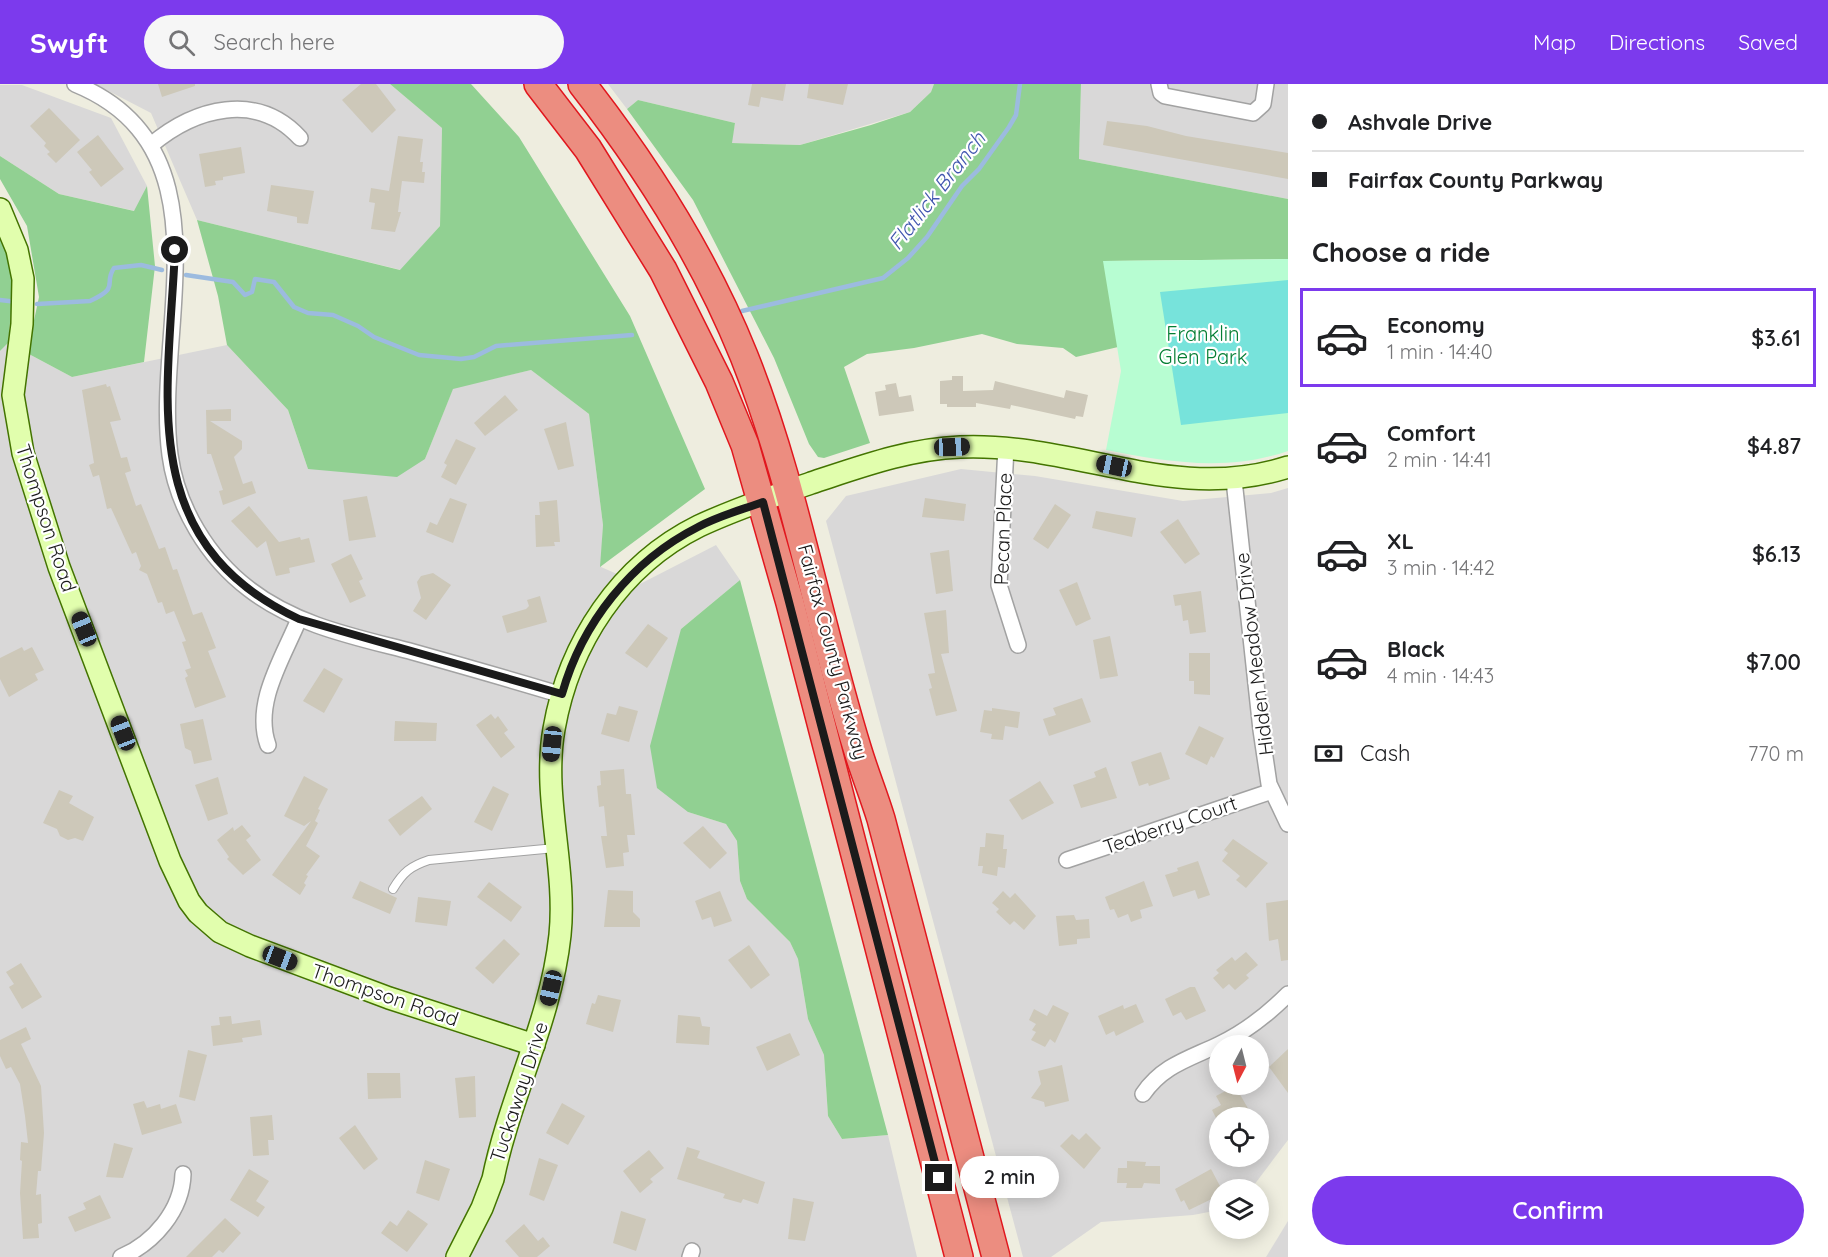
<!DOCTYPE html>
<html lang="en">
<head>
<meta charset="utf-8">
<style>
	body { margin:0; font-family:Quicksand,sans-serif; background:#f6f6f6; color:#202124; height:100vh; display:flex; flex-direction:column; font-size:22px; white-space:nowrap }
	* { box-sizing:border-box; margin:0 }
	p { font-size:20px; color:#757577 }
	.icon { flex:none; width:33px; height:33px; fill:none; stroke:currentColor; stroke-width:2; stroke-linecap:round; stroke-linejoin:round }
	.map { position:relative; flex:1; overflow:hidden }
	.drawer { display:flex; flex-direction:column; background:#fff; width:540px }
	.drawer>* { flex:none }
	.hud { display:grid; align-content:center; height:132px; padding:0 24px; background:#fff }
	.needle { width:39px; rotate:187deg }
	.buttons { position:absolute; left:1209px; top:951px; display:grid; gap:12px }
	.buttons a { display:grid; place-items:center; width:60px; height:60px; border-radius:50%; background:#fff; box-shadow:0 3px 15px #0003; font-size:30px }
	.end { position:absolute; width:27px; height:27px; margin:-14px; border:8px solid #1b1b1b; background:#fff; box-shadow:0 0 0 3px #fff }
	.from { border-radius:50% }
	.bubble { position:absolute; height:42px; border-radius:21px; background:#fff; box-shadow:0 3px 15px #0003; font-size:20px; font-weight:600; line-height:42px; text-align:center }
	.car { position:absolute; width:18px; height:36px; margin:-18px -9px; border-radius:8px; box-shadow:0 0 4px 2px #0007; background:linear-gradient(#222 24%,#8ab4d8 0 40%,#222 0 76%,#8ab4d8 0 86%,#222 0) }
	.hud b { display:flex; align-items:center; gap:21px; height:57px; font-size:22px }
	.hud b+b { border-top:2px solid #e0e0e0 }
	.hud i { width:15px; height:15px; background:#202124 }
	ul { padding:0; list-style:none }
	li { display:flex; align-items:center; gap:18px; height:99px; margin:0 12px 9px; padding:0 12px; border:3px solid transparent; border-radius:0px }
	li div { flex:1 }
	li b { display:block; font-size:22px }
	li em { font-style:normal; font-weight:600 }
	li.active { border-color:#7c3aed }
	li>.icon { width:54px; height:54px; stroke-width:1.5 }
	h2 { padding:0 24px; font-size:27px; line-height:72px }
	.pay { display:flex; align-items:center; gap:15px; height:66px; padding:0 24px; font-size:22px }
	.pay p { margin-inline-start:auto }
	.cta { display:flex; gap:12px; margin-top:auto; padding:12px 24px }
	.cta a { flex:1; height:69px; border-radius:36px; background:#7c3aed; color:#fff; font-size:24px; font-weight:600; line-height:69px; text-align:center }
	header { display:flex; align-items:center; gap:36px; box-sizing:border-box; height:84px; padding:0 30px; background:#7c3aed; color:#fff }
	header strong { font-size:28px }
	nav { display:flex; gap:33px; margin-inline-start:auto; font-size:21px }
	.search { width:420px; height:54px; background:#f6f6f6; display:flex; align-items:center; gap:15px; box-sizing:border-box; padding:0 21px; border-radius:33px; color:#757577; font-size:22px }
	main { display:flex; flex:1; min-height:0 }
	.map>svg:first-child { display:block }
	.residential { fill:#d9d8d8; fill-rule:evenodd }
	.forest { fill:#91d092 }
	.park { fill:#b7fdd2 }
	.pitch { fill:#77e3db }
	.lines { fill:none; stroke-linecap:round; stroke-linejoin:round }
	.stream { stroke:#9cbbdf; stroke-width:4.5 }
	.building { fill:#cdc8b9 }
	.lane-casing { stroke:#a2a2a2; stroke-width:10 }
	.street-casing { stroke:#a2a2a2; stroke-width:18 }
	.secondary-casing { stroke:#437400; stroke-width:24 }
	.highway-casing { stroke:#e1171e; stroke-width:30 }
	.lane { stroke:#fff; stroke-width:8 }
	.street { stroke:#fff; stroke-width:15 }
	.secondary { stroke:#e1fead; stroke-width:21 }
	.highway { stroke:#ec8d80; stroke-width:27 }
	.route { stroke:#1b1b1b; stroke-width:8 }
	.labels { text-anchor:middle; stroke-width:4.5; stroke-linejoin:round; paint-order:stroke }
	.park-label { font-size:20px; fill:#047e34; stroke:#fff }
	.street-label { font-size:20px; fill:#1b1b1b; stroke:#fff }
	.water-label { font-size:21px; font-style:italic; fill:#4257b0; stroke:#fff }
</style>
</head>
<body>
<header>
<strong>Swyft</strong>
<div class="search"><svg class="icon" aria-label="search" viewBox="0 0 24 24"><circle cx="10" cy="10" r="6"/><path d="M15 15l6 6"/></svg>Search here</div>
<nav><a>Map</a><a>Directions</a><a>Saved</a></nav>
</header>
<main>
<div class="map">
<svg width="1288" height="1173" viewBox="0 0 1288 1173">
	<rect width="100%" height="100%" fill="#eeeddf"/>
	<!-- residential -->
	<g class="residential">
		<polygon points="95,0 390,0 442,44 440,142 401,186 197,136 151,29"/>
		<polygon points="608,0 934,0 931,8 910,28 800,61 731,59 735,39 638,16 627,25"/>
		<polygon points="1081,0 1288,0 1288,115 1079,75"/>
		<polygon points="0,1 22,1 111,34 147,102 135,127 59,110 0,72"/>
		<polygon points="8,259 72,293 227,261 288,326 308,385 425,375 453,304 531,286 589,330 603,441 601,483 640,500 716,461 740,496 681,545 688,728 726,740 737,757 740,797 747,815 790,858 798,875 808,935 824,971 828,1032 842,1055 888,1051 917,1173 0,1173 0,267"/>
		<path d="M 961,385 L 1035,392 L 1183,417 L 1271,409 L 1288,404 L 1288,1056 L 1251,1105 L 1220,1106 L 1219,1126 L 1193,1131 L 1101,1138 L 1051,1173 L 1023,1173 L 826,437 L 846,412 ZM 1220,962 L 1258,962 L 1258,1000 L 1220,1000 ZM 1220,1034 L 1258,1034 L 1258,1072 L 1220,1072 Z"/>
		<polygon points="1288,1137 1288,1173 1266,1173"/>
	</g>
	<!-- forest -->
	<g class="forest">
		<polygon points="390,0 471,0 519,53 630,232 705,405 600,483 603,441 589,330 531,286 453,305 425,375 397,393 308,385 288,326 227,261 218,212 197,136 400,186 440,142 442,44"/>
		<polygon points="934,0 1081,0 1079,75 1288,115 1288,175 1104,177 1118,263 1076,273 1063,264 1017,260 982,250 914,264 867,270 844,283 870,359 824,374 818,373 809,360 774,274 693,116 627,25 638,16 735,39 732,59 800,61 871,41 910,28 931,8"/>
		<polygon points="0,72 59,110 134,127 147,102 155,182 144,278 72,293 27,269 39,213 27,142 0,95"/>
		<polygon points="0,152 15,189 8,259 0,267"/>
		<polygon points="740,496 888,1051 842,1055 828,1032 824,971 808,935 798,875 790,858 747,815 740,797 737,757 726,740 688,728 657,704 650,662 681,545"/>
	</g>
	<!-- park -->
	<path class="park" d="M 1288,175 L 1288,367 C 1227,388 1167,378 1106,366 L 1121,287 L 1103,177 Z"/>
	<!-- pitch -->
	<polygon class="pitch" points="1288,196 1288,329 1181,341 1160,208"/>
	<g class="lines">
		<!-- stream -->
		<g class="stream">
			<polyline points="186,191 233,198 245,211 252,208 255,195 274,198 294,223 308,229 333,231 358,242 374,253 419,271 461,275 474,273 496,262 632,251"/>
			<polyline points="0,216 17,218"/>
			<path d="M 37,220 L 90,217 C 121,203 103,200 114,184 L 141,181 L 162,186"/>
			<polyline points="742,227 883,194 908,174 927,153 962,102 979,85 1009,43 1016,31 1020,0"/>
		</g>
	</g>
	<!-- building -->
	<g class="building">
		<polygon points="158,0 195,0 195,2 162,13"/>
		<polygon points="361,0 376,0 396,26 372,49 342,16"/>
		<polygon points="752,0 786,0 783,17 761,13 759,23 748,21"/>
		<polygon points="809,0 848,0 843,21 807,14"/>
		<polygon points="49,24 80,56 56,79 47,70 50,68 44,62 46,59 30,42"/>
		<polygon points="1107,37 1147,42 1186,52 1288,69 1288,95 1103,61"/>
		<polygon points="98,51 124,85 101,103 89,88 92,86 77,68"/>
		<polygon points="398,52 423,55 420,78 423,78 422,88 425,88 424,99 402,97 398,128 401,128 395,148 371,145 375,119 369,118 371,104 389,107"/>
		<polygon points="241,63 245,89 223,93 223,96 215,97 216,101 205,103 199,70"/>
		<polygon points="271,101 314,107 308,140 297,139 297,133 267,127"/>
		<polygon points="952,292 963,292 963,307 993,306 995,297 1064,314 1066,306 1088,311 1083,333 1076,332 1075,335 1011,321 1010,325 976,319 976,323 947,323 947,320 940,320 940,297 952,296"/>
		<polygon points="896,299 899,313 911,311 914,327 879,332 875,308 886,306 885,301"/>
		<polygon points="106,300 107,303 110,302 121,336 110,338 121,374 127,373 131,387 125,389 136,422 141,420 159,465 165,463 173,486 177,485 193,531 202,528 216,564 208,567 226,613 195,624 185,594 188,592 185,586 191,584 182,558 186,557 174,527 166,530 162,518 158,519 147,490 139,486 141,482 136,468 132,470 111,424 107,425 99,391 93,393 89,381 94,379 82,306"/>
		<polygon points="505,311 518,326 485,352 474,339"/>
		<polygon points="231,325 231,337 210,337 242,357 242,365 234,373 243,400 252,397 256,409 223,421 219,407 223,406 211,370 207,370 206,326"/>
		<polygon points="566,338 574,382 558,386 544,345"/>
		<polygon points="456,355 476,364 456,401 441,393 447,381 444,379"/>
		<polygon points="367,412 376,453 349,457 343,416"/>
		<polygon points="450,414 467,420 453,459 426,448 430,438 437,441"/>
		<polygon points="925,414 966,420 964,437 922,433"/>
		<polygon points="557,416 560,458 554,458 555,462 536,463 535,431 540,431 539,418"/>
		<polygon points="1055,420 1071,431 1048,465 1033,455"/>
		<polygon points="249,422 279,458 300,453 301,456 309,454 315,478 289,484 290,489 276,492 266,457 257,464 231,437"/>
		<polygon points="1096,427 1136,434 1132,453 1092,444"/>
		<polygon points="1178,435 1200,470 1185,480 1160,448"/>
		<polygon points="949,466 953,507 936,510 930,469"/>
		<polygon points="351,470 363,495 359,497 366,512 350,519 331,480"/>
		<polygon points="433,489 451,501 426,536 413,527 421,514 417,498 421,492"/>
		<polygon points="1077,498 1091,535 1076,542 1059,506"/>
		<polygon points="1201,507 1206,548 1190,550 1188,536 1183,537 1181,521 1175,522 1173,511"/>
		<polygon points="540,512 547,538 507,549 502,532 526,525 529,522 527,516"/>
		<polygon points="946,526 949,569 941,570 957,627 936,632 929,605 932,604 928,590 935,589 924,529"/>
		<polygon points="648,540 668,554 647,584 625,569"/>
		<polygon points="1110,552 1118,592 1100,595 1093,556"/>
		<polygon points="22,563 24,567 32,563 44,586 35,590 38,596 9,613 0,595 0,574"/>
		<polygon points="1189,569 1210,569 1210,611 1194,610 1194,597 1189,597"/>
		<polygon points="324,584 343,595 324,629 303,617"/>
		<polygon points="1082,614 1091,638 1049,652 1043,635 1056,631 1053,624"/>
		<polygon points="619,622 638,627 629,658 601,650 607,629 616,631"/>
		<polygon points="992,624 1020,628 1018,644 1005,642 1003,656 991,655 992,650 980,648 984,626 992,627"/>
		<polygon points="491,630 495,635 498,632 508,646 504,649 515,663 501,674 476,641"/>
		<polygon points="203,635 212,676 194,680 191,667 185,664 180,640"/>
		<polygon points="395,637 437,639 436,657 394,657"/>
		<polygon points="1199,642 1224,654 1214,674 1211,672 1207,681 1185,670"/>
		<polygon points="1161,668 1170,695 1149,702 1148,699 1139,702 1131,678"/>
		<polygon points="1106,683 1117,714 1081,724 1073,701 1096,693 1094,688"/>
		<polygon points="624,685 626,710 631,710 635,751 627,751 629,768 623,769 624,782 606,784 601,752 607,752 604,722 599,723 597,702 601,701 600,687"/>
		<polygon points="304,692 328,705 318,725 320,726 315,737 318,739 306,762 320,772 306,791 308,792 304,799 306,801 300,811 272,791 311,737 304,742 284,732"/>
		<polygon points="218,693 228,730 208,737 195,701"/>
		<polygon points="1040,697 1054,719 1022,736 1009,716"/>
		<polygon points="493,702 509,710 492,747 474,738"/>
		<polygon points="59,706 73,712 69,719 94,733 83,757 75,754 68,756 60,752 57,745 43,739"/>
		<polygon points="422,712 432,725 400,752 388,736"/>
		<polygon points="242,741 251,752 246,756 261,776 243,791 227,775 229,773 217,756 233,743 234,747"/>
		<polygon points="703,742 727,769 710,785 683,759"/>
		<polygon points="986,749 1004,751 1003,765 1007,765 1005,784 998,783 997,792 982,789 983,782 978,782 980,763 985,763"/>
		<polygon points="1233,755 1268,779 1246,804 1236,796 1240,792 1222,777 1228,769 1224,766"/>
		<polygon points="1198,777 1210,811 1198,815 1195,806 1173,813 1165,791 1178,787 1177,784"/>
		<polygon points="360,797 397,814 390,830 352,814"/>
		<polygon points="1144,797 1153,822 1140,826 1142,834 1131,838 1128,830 1118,834 1114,825 1110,826 1105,813"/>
		<polygon points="489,798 522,823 511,838 477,813"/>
		<polygon points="608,806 633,807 633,828 640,835 640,843 604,843"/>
		<polygon points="720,807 732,837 714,843 711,833 702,836 695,817"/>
		<polygon points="1003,807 1010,814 1015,809 1036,832 1024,846 1014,837 1010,841 996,828 999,825 992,819"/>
		<polygon points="418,813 451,817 447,842 415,838"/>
		<polygon points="1288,816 1288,876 1281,877 1278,855 1269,857 1266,819"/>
		<polygon points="1074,831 1076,836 1089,835 1090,854 1077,855 1077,860 1059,862 1056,832"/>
		<polygon points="504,855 520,870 493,900 475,884"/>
		<polygon points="749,861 770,891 751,905 728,876"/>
		<polygon points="1246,868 1258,881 1246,891 1249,894 1235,906 1229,900 1223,905 1213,894 1219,889 1216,886 1232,873 1235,877"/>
		<polygon points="21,879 42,913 22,925 9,903 14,900 6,888"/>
		<polygon points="1190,903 1195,903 1206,927 1186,936 1181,928 1173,932 1165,915"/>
		<polygon points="598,911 621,916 613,948 586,940 592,919 595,920"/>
		<polygon points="1136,920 1144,938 1116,952 1114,947 1106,951 1098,932 1123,921 1124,925"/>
		<polygon points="1053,921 1069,929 1055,959 1050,955 1045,963 1031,956 1036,948 1032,946 1036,940 1029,936 1034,925 1047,932"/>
		<polygon points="678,931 700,933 702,942 710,943 709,961 676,959"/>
		<polygon points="231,932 232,940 260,936 262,951 242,954 243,958 213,962 211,942 220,941 219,933"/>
		<polygon points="26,943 31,955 21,960 41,1002 44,1049 41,1087 38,1087 36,1111 41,1110 42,1139 38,1140 39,1154 23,1155 20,1109 22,1077 20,1076 21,1058 28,1059 25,1032 20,1000 11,983 6,985 0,972 0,956"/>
		<polygon points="790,949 800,971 767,987 756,963"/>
		<polygon points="1288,965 1288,1009 1269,983"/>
		<polygon points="188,966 207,971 195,1017 179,1013"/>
		<polygon points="1062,981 1069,1017 1045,1023 1044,1018 1031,1014 1041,1000 1038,987"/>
		<polygon points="367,989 400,989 401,1014 368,1015"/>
		<polygon points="475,992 476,1033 459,1034 455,994"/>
		<polygon points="1235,1002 1249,1026 1235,1034 1216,1034 1212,1026 1221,1021 1216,1012"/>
		<polygon points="144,1017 147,1024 160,1020 161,1025 176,1020 182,1039 142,1051 133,1020"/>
		<polygon points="562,1019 585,1032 568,1061 546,1049"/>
		<polygon points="272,1031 274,1056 268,1056 269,1071 253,1072 250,1033"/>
		<polygon points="355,1041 378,1075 364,1086 339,1054"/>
		<polygon points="1086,1049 1101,1064 1084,1085 1060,1062 1072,1050 1079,1056"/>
		<polygon points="114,1059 133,1064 123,1094 106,1093"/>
		<polygon points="687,1063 700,1067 697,1074 765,1098 758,1120 743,1115 741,1119 723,1114 725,1110 677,1095"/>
		<polygon points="649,1066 664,1084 650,1095 653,1098 640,1109 623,1087"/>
		<polygon points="539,1074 558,1081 544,1117 529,1111"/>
		<polygon points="425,1076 450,1085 439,1117 416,1109"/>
		<polygon points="1127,1077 1146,1078 1145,1082 1160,1082 1160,1100 1144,1099 1142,1104 1126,1104 1127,1099 1117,1099 1118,1084 1127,1084"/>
		<polygon points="249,1085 269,1097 256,1117 265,1123 258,1133 230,1116"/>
		<polygon points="1211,1085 1220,1102 1220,1111 1189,1126 1184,1116 1181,1118 1175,1105"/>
		<polygon points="100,1111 111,1134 75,1148 68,1133 86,1125 83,1119"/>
		<polygon points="793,1114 814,1118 805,1157 788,1155"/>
		<polygon points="408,1126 428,1140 407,1168 381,1149 390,1137 397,1142"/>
		<polygon points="621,1127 646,1135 636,1167 613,1159"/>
		<polygon points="225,1134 241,1149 223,1169 219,1166 212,1173 186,1173"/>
		<polygon points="524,1140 538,1157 543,1153 550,1162 537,1173 519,1173 505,1157"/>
	</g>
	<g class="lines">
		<!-- lane casing -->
		<g class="lane-casing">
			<path id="lane" d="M 393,805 C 403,788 411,782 429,776 L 555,764"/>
		</g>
		<!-- street casing -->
		<g class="street-casing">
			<g id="street">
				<path d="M 75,0 C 232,64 153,246 170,371 C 177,423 208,474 249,505 C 297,542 356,553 413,568 C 463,582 512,596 562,611"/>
				<polyline points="1159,0 1161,9 1165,12 1253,29 1263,20 1266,0"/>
				<path d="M 151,61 C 195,24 257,7 300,54"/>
				<polyline points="1006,363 999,501 1018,561"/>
				<polyline points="1234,396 1261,646 1269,700 1288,740"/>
				<path d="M 268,661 C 253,619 283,574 299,535"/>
				<polyline points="1067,776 1272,707"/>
				<path d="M 1143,1010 C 1163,981 1189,975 1220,960 C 1245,948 1268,930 1288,910"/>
				<path d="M 121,1173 C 154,1159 182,1126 183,1090"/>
				<polyline points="690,1173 692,1167"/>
			</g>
		</g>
		<!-- secondary casing -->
		<g class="secondary-casing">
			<g id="secondary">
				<polyline points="0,125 17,166 23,195 22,240 13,311 23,369 59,483 170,777 189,817 198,829 220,848 250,862 389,914 534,961"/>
				<path d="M 457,1173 L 482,1124 L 493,1095 C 510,1012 551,936 560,851 C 567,783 542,713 554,645 C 569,559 620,481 699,442 C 735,425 774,412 811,399 C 860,383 908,365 960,363 C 1076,358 1172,420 1288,383"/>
			</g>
		</g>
		<!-- highway casing -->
		<g class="highway-casing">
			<g id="highway">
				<polyline points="538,0 588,65 663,186 719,298 745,361 790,519 959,1173"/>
				<path d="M 582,0 C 646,82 705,175 744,272 C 795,400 817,535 858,667 C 865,690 874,712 881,735 L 996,1173"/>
			</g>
		</g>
		<!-- lane -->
		<use href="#lane" class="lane"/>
		<!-- street -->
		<use href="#street" class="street"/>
		<!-- secondary -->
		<use href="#secondary" class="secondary"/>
		<!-- highway -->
		<use href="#highway" class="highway"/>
	</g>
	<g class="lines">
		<!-- route -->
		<path class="route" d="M 175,166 C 168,314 135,458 299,535 L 562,610 C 582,539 631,477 698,443 C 718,432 741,426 763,418 L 939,1094"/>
	</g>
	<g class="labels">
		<!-- park labels -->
		<g class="park-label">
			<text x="1203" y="257">Franklin<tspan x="1203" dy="23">Glen Park</tspan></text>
		</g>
		<!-- street labels -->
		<g class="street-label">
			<text transform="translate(46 434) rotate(72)" y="7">Thompson Road</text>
			<text transform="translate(1003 445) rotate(-88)" y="7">Pecan Place</text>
			<text transform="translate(833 568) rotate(75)" y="7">Fairfax County Parkway</text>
			<text transform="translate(1254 570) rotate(-97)" y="7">Hidden Meadow Drive</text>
			<text transform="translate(1170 741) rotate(-19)" y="7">Teaberry Court</text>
			<text transform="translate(385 911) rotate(19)" y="7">Thompson Road</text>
			<text transform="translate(519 1008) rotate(-72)" y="7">Tuckaway Drive</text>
		</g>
		<!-- water labels -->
		<g class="water-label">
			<text transform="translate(937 107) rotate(-52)" y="7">Flatlick Branch</text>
		</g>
	</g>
</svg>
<div class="buttons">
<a><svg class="needle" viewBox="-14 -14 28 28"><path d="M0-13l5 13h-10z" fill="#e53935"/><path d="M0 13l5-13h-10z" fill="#757577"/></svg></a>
<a><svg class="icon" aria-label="locate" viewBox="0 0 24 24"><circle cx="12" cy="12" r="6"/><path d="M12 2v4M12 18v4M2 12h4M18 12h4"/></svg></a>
<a><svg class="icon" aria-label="layers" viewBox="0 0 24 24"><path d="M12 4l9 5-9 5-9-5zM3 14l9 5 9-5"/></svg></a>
</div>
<i class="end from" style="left:175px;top:166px"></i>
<i class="end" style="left:939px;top:1094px"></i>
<div class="bubble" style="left:960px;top:1072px;width:99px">2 min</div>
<i class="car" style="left:952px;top:363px;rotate:88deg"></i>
<i class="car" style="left:1114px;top:382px;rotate:282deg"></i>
<i class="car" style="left:84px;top:545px;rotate:338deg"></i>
<i class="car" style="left:123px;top:649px;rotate:339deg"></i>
<i class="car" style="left:552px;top:660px;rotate:186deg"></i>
<i class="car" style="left:280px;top:874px;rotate:111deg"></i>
<i class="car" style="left:551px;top:904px;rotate:193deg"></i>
</div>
<section class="drawer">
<div class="hud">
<b><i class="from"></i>Ashvale Drive</b>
<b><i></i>Fairfax County Parkway</b>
</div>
<h2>Choose a ride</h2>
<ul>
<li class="active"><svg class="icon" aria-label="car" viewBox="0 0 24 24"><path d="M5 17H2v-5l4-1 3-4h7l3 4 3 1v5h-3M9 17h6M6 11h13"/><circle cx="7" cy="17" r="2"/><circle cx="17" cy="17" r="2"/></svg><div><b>Economy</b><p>1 min · 14:40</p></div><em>$3.61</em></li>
<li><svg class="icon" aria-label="car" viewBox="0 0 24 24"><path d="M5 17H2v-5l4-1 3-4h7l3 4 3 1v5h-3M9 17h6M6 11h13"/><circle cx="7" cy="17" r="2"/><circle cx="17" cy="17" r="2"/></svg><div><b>Comfort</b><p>2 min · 14:41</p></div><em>$4.87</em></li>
<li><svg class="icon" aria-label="car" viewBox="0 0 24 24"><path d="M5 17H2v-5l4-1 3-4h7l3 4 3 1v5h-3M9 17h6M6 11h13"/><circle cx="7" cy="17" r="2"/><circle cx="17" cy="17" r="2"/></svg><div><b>XL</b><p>3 min · 14:42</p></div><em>$6.13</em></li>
<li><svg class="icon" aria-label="car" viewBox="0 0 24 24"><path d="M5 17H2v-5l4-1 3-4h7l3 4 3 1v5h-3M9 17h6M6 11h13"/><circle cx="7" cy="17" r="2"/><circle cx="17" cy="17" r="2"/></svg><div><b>Black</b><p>4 min · 14:43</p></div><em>$7.00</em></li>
</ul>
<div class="pay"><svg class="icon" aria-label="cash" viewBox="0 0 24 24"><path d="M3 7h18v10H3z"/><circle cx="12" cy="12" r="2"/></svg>Cash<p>770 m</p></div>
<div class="cta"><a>Confirm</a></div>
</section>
</main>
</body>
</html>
